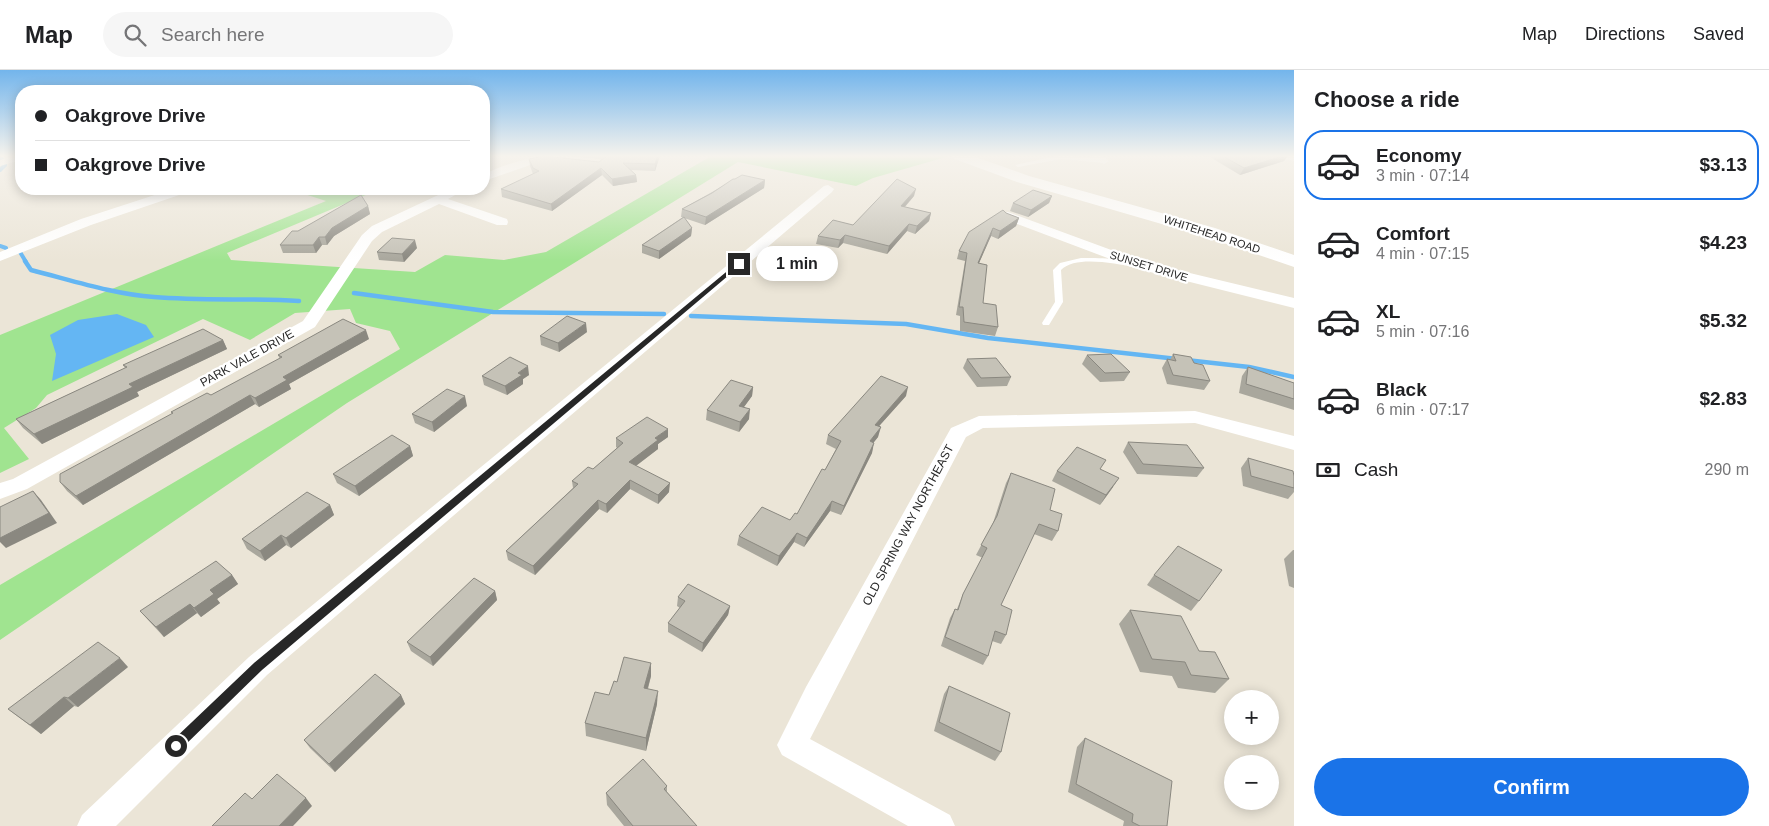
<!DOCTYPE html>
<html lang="en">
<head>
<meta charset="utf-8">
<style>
	body { margin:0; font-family:Arial,sans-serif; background:#f6f6f6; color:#202124; height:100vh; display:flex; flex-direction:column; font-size:19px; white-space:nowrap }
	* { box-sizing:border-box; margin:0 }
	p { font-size:16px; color:#757577 }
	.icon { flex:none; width:28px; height:28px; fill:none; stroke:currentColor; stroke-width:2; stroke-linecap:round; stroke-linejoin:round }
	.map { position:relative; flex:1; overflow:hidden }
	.panel { display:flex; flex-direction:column; background:#fff; width:475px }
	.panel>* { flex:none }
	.hud { position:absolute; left:15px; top:15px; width:475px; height:110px; border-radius:20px; box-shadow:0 2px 12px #0003; display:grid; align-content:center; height:110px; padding:0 20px; background:#fff }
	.fabs { position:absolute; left:1224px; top:620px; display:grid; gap:10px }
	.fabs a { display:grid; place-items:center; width:55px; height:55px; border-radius:50%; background:#fff; box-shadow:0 2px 12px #0003; font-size:25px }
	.end { position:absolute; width:22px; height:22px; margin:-11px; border:6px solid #272727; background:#fff; box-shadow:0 0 0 2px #fff }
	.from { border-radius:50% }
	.bubble { position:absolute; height:35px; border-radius:18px; background:#fff; box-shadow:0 2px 12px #0003; font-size:16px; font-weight:700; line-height:35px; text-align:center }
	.hud b { display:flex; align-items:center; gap:18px; height:48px; font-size:19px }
	.hud b+b { border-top:1px solid #e0e0e0 }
	.hud i { width:12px; height:12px; background:#202124 }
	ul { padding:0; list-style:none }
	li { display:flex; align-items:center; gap:15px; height:70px; margin:0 10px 8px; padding:0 10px; border:2px solid transparent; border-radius:20px }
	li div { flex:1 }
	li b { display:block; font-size:19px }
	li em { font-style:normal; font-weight:700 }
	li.current { border-color:#1a73e8 }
	li>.icon { width:45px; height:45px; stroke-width:1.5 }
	h2 { padding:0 20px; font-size:22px; line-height:60px }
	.pay { display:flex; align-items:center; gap:12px; height:55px; padding:0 20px; font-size:19px }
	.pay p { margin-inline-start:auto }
	.cta { display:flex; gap:10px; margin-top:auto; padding:10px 20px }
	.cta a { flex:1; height:58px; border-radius:30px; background:#1a73e8; color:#fff; font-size:20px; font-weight:700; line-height:58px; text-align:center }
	header { display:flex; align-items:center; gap:30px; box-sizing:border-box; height:70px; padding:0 25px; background:#fff; border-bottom:1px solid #e0e0e0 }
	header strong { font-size:24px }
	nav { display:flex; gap:28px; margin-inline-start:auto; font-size:18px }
	.search { width:350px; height:45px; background:#f6f6f6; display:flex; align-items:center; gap:12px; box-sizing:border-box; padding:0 18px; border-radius:28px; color:#757577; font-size:19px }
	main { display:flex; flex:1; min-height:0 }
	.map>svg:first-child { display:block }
	.green { fill:#a0e490 }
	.water { fill:#64b6f3 }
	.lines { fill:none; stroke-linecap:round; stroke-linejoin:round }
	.stream-far1 { stroke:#64b6f3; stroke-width:4 }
	.stream { stroke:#64b6f3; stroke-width:4.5 }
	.lane { fill:#fff; fill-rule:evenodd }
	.street { fill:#fff; fill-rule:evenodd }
	.secondary { fill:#fff; fill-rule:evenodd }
	.wall { fill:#a9a79d }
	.shaded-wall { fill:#8a8880 }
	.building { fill:#c5c2b7; stroke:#8a8880 }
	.route { fill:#272727 }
	.labels { text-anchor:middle; stroke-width:4.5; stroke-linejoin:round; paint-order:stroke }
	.far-street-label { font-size:11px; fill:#272727; stroke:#fff }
	.street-label { font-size:12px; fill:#272727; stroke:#fff }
</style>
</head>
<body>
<header>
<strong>Map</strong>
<div class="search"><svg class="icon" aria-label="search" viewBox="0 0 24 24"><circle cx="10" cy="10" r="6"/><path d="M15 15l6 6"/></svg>Search here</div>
<nav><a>Map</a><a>Directions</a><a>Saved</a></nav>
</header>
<main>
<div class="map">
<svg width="1294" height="756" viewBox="0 0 1294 756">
	<rect width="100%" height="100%" fill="#ebe5d7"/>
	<!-- green -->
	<polygon class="green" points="713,85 940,85 946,87 873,108 856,116 738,92 347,333 0,570 0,515 400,279 390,261 356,253 350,239 295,243 250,270 203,249 47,325 36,338 4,358 29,389 0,403 0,265 326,131 289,119 380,119 227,183 231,190 415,202 445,185 504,190 546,182"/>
	<!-- water -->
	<polygon class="water" points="117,244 146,255 154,267 52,311 56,284 50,265 78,250"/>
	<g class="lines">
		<!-- stream-far1 -->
		<g class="stream-far1">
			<polyline points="0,89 2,89"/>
			<polyline points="0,100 5,95"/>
			<polyline points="0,176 6,178"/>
			<polyline points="20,182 26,192"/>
		</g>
		<!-- stream -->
		<g class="stream">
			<path d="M 25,191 L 31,200 C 71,210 113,224 154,227 C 202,231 251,228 299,231"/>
			<polyline points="354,223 493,242 664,244"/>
			<polyline points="691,246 906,254 988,268 1249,297 1294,307"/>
		</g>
		<!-- lane -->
		<g class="lane">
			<polygon points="1061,85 1104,89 1107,91 1104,93 1061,89 1018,97 1015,95"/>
			<path d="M 1081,188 C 1096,188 1127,188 1139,195 L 1135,197 C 1115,194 1076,185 1061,200 L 1063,232 L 1049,255 L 1043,255 L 1042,253 L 1055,232 L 1053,200 L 1060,193 Z"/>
		</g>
		<!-- street -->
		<g class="street">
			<polygon points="17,85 21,85 21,90 0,96 0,90"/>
			<path d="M 556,85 L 561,88 L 560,90 L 530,95 L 484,111 L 484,104 C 507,94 530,86 556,85 Z"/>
			<polygon points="1090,85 1102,85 1109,91 1104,94"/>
			<polygon points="1272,85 1294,85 1294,91 1273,87"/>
			<polygon points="828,115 834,119 832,122 267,605 116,756 77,756 82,745 249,587 824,116"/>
			<polygon points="173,119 190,119 188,122 91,155 0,191 0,182 81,149"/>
			<polygon points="451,119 466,119 448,129 507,149 508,152 507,155 497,155 439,134 382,162 372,171 315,257 27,419 0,429 0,413 13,409 303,251 362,165 372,156"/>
			<polygon points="1008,142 1144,192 1294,228 1294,238 1134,198 1004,149 1002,146 1004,143"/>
			<polygon points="1195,341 1294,366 1294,380 1195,353 983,358 966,367 810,669 950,745 955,756 908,756 782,685 777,675 806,617 951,358 979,346"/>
		</g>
		<!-- secondary -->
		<polygon class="secondary" points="950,85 970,85 1029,106 1215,158 1294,185 1294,197 1203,166 1017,112 952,88"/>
	</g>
	<!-- wall -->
	<g class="wall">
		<polygon points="559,85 660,85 655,101 631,100 636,105 637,112 613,116 602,105 552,141 502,127 501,119 533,104 530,96 529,89 599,92 602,90 600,89"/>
		<polygon points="1196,85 1288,85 1284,91 1240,105 1210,87"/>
		<polygon points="735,109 765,110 764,118 705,155 684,148 692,158 691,166 659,189 642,183 642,175 683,147 681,147 682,139"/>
		<polygon points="914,126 905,137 931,143 929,151 915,164 907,161 887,184 843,173 838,178 816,174 818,166 853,155"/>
		<polygon points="1052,126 1049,133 1028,147 1010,141 1013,133"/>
		<polygon points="368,136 370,144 334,166 327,175 322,175 316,183 283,183 280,175"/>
		<polygon points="1006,143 1019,148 1016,156 998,169 991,166 979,193 983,233 998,257 995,266 960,261 960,246 956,245 965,191 957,189 959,181"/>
		<polygon points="417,178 404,192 379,190 377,182"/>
		<polygon points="587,262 559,282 541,275 540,266"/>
		<polygon points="369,269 289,314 291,319 259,337 255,334 83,435 67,421 60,412 172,344 171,342 211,325 280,289 278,285"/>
		<polygon points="223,270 227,279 137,322 139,326 42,374 23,358 16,349 125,298 123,295"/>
		<polygon points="1173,284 1194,293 1210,311 1204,320 1167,314 1162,298 1167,289 1170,290"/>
		<polygon points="1087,285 1130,302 1124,311 1100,312 1082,294"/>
		<polygon points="967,289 1011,307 1007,316 977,317 963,298"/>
		<polygon points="1248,297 1294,313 1294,340 1239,323 1242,306"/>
		<polygon points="529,305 523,309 523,314 507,325 484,315 482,306"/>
		<polygon points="753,317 752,326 744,337 749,349 739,362 706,350 707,340"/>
		<polygon points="906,326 879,356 878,367 873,373 872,383 841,445 830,441 804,477 794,472 777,496 737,475 739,466 790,450 797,444 825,400 836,379 826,374 828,365"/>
		<polygon points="467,336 434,362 415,353 412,344"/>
		<polygon points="668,367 658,374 658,379 636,396 669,422 658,434 630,419 607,443 599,439 535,505 508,490 506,481 573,418 572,411 593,399 617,378 616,377 616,368"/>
		<polygon points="1128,372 1204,398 1197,407 1137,404 1123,382"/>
		<polygon points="410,376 413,386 359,426 337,413 333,404"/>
		<polygon points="1248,388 1294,406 1294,422 1288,429 1243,416 1241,398"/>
		<polygon points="1101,399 1113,417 1100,435 1052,411 1057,401"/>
		<polygon points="1011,403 1050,440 1058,461 1052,471 1034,464 1001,535 1006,565 1001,574 992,571 988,586 983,595 941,576 950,548 955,539 957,539 963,524 983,488 976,485 993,453 1006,413"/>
		<polygon points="330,435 334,445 291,478 286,475 265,491 247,479 242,469"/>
		<polygon points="1293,480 1294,480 1294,518 1289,516 1284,489"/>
		<polygon points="232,505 238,514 217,529 220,533 201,547 197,543 164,567 148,550 140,541"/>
		<polygon points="1154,505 1199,531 1191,541 1147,515"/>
		<polygon points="495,521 497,530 433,596 411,581 407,572"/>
		<polygon points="678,527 730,536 728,545 702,582 668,562 668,553 680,538 677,536"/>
		<polygon points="1130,540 1199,581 1229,609 1215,623 1178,618 1172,606 1140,602 1119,554"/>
		<polygon points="651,593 651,606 648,619 657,634 646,681 586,666 585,653 609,625 617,612"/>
		<polygon points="128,597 78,637 74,636 41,664 8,639"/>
		<polygon points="949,616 1001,682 995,691 934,661 944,624"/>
		<polygon points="401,625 405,634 335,702 310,678 304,670"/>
		<polygon points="1085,668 1167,756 1123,756 1124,751 1068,722 1077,677"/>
		<polygon points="667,716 667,722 697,756 624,756 607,735 606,723"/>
	</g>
	<!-- shaded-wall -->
	<g class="shaded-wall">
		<polygon points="527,85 538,85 527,87"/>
		<polygon points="658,85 660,85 660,86 655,101 655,94"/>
		<polygon points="1286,85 1288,85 1284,91 1240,105 1244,98"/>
		<polygon points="601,98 602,105 552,141 551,134"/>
		<polygon points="636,105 637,112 613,116 612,109"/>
		<polygon points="765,110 764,118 705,155 706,147"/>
		<polygon points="916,119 914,126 899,143 901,136"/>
		<polygon points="1052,126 1049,133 1028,147 1031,140"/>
		<polygon points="368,136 370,144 334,166 327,175 325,167 332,158"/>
		<polygon points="931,143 929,151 915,164 917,156"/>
		<polygon points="1019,148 1016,156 998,169 1000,161"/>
		<polygon points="909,154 907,161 887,184 889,176"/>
		<polygon points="692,158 691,166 659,189 659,181"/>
		<polygon points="993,158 991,166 975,202 978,193"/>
		<polygon points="845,165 843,173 838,178 840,170"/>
		<polygon points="319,167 322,175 316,183 313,175"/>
		<polygon points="415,170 417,178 404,192 402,184"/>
		<polygon points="586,253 587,262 559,282 558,273"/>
		<polygon points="366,260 369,269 289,314 291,319 259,337 255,328 283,307"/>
		<polygon points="223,270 227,279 137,322 139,326 42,374 34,364 129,314"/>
		<polygon points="528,296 529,305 523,309 523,314 507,325 505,316 518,303"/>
		<polygon points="753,317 752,326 738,345 739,336"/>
		<polygon points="908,317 906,326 872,364 875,355"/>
		<polygon points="250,325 255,334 83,435 76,426"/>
		<polygon points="465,326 467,336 434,362 432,352"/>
		<polygon points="750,339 749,349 739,362 740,352"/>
		<polygon points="881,357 878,367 867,381 870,371"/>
		<polygon points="668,359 668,367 658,374 658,379 629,401 629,392 655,368"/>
		<polygon points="874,373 872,383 841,445 844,436"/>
		<polygon points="410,376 413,386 359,426 355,416"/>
		<polygon points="1119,408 1113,417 1100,435 1106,425"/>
		<polygon points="630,410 630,419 607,443 606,434"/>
		<polygon points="670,413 669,422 658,434 658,425"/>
		<polygon points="33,421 41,430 57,453 6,478 0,472 0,468"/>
		<polygon points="598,430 599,439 535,505 533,496"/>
		<polygon points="832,431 830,441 804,477 807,468"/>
		<polygon points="330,435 334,445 291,478 286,468"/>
		<polygon points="797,463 794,472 777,496 779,486"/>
		<polygon points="281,465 286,475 265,491 260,481"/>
		<polygon points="232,505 238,514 217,529 220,533 201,547 194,538 210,520"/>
		<polygon points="495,521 497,530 433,596 430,587"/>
		<polygon points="190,534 197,543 164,567 156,557"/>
		<polygon points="730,536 728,545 702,582 703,573"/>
		<polygon points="120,588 128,597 78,637 68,628"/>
		<polygon points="651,593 651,606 644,631 644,618"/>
		<polygon points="658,621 657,634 646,681 646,668"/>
		<polygon points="401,625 405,634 335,702 329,694"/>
		<polygon points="64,627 74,636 41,664 30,655"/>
		<polygon points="306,728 312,736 293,756 279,756"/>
	</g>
	<!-- building -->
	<g class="building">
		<polygon points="604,85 658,85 655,94 623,93 636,105 612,109 601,98 551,134 501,119 539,101 533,98 529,89 544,86 599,92 607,86"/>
		<polygon points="1221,85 1286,85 1244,98"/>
		<polygon points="742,105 765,110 706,147 682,139 712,123 733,109 735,109"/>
		<polygon points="897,109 916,119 901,136 931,143 917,156 909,154 889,176 845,165 840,170 818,166 833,150 853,155"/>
		<polygon points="1033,120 1052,126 1031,140 1013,133"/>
		<polygon points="361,125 368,136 332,158 325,167 319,167 313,175 280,175 292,161 298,161"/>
		<polygon points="1003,140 1006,143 1019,148 1000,161 993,158 978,193 987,195 983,233 996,235 998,257 964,252 963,237 959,237 967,183 959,181 969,162"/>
		<polygon points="684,147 692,158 659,181 642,175"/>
		<polygon points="392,168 415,170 402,184 377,182"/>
		<polygon points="567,246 586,253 558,273 540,266"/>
		<polygon points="343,249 366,260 283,307 287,310 255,328 250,325 76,426 60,412 60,404 173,343 171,342 207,323 211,325 282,287 278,285"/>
		<polygon points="203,259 223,270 129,314 133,317 34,364 16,349 127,297 123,295"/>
		<polygon points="1111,284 1130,302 1105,303 1087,285"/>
		<polygon points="1173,284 1191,287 1194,293 1203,295 1210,311 1173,305 1167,289 1176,291"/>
		<polygon points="510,287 528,296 518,303 522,305 505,316 482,306"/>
		<polygon points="996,288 1011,307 981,308 967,289"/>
		<polygon points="1248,297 1294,313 1294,329 1246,314"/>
		<polygon points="881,306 908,317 875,355 881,357 870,371 874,373 844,436 832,431 807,468 797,463 779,486 739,466 762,437 790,450 795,443 797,444 822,399 825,400 841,371 828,365"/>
		<polygon points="731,310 753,317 739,336 750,339 740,352 707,340"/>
		<polygon points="447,319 465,326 432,352 412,344"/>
		<polygon points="647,347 668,359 655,368 658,370 629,392 670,413 658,425 630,410 606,434 598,430 533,496 506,481 578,414 572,411 588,397 593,399 623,373 616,368"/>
		<polygon points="392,365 410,376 355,416 333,404"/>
		<polygon points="1128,372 1187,375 1204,398 1143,394"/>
		<polygon points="1077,377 1106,390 1100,399 1119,408 1106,425 1057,401"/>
		<polygon points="1248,388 1293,401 1294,406 1294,418 1251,406"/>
		<polygon points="1011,403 1055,419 1050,440 1062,444 1058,461 1039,454 1001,535 1012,540 1006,565 995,561 988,586 945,567 955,539 958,540 963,524 987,478 981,475 997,446"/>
		<polygon points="33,421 49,443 0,468 0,437"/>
		<polygon points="307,422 330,435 286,468 281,465 260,481 242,469"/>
		<polygon points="1178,476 1222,500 1199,531 1154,505"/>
		<polygon points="216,491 232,505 210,520 214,524 194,538 190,534 156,557 140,541"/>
		<polygon points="474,508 495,521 430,587 407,572"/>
		<polygon points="688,514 730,536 703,573 668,553 685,531 678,527"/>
		<polygon points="1130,540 1181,546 1199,581 1215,582 1229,609 1191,605 1185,592 1152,589"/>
		<polygon points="98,572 120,588 68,628 64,627 30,655 8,639"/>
		<polygon points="624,587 651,593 644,618 658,621 646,668 585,653 595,622 609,625 614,611 617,612"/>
		<polygon points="375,604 401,625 329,694 304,670"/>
		<polygon points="949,616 1010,643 1001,682 939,652"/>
		<polygon points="1085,668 1172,711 1167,756 1140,756 1132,752 1133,744 1076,714"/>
		<polygon points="643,689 667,716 664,719 697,756 633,756 606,723"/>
		<polygon points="277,704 306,728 279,756 212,756 245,723 252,729"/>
	</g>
	<!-- sky -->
	<linearGradient id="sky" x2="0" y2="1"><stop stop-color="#73b5ec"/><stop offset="0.45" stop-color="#f6f3ed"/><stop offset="1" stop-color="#f6f3ed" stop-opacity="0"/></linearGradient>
	<rect width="1294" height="191" fill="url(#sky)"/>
	<!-- route -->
	<polygon class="route" points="737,193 742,194 262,600 180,680 176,682 171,680 170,676 171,672 254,593"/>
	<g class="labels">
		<!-- far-street labels -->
		<g class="far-street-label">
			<text transform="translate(1212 164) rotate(18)" y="4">WHITEHEAD ROAD</text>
			<text transform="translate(1149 196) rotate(17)" y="4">SUNSET DRIVE</text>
		</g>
		<!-- street labels -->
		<g class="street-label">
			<text transform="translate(247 288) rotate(-29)" y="4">PARK VALE DRIVE</text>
			<text transform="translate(908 455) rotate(-62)" y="4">OLD SPRING WAY NORTHEAST</text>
		</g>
	</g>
</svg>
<div class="fabs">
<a>+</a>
<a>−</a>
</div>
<i class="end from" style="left:176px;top:676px"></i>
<i class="end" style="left:739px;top:194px"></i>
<div class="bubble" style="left:756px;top:176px;width:82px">1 min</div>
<div class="hud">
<b><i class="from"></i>Oakgrove Drive</b>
<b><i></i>Oakgrove Drive</b>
</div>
</div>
<section class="panel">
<h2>Choose a ride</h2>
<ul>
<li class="current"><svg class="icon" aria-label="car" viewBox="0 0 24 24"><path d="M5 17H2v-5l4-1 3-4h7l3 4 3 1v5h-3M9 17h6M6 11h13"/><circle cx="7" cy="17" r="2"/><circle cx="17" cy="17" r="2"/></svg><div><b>Economy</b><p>3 min · 07:14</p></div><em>$3.13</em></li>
<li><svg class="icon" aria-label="car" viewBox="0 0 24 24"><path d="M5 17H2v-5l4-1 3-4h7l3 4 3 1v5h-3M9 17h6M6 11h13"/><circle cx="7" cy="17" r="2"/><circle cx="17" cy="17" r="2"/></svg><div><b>Comfort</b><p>4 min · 07:15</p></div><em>$4.23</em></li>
<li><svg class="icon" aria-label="car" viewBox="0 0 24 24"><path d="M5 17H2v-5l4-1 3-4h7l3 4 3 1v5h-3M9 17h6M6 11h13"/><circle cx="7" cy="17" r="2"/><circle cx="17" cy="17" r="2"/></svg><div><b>XL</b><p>5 min · 07:16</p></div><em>$5.32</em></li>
<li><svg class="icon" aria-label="car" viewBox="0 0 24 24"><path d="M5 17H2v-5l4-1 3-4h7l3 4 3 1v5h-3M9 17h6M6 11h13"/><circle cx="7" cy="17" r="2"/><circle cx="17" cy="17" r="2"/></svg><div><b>Black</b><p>6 min · 07:17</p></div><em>$2.83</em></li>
</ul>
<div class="pay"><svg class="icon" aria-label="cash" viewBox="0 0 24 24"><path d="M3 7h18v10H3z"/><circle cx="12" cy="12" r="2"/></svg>Cash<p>290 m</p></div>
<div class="cta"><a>Confirm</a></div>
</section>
</main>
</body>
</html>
